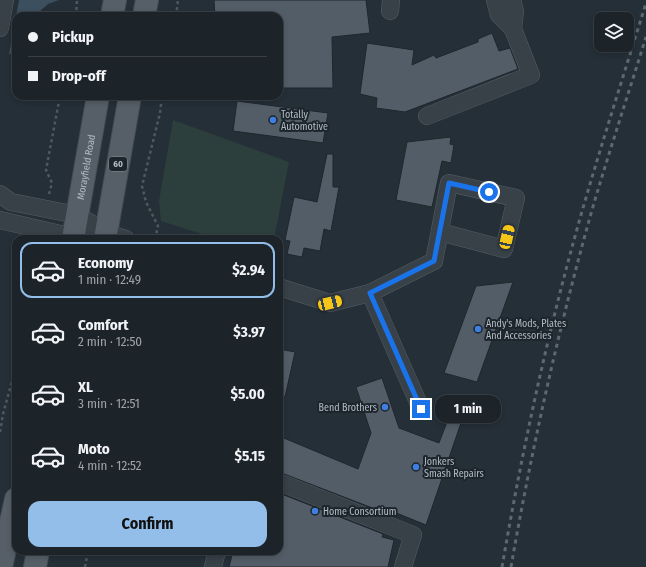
<!DOCTYPE html>
<html lang="en">
<head>
<meta charset="utf-8">
<style>
	body { margin:0; font-family:"Fira Sans Condensed",sans-serif; background:#292f35; color:#f1f3f6; height:100vh; display:flex; flex-direction:column; font-size:15px; white-space:nowrap }
	* { box-sizing:border-box; margin:0 }
	p { font-size:13px; color:#a0a4a8 }
	.icon { flex:none; width:22px; height:22px; fill:none; stroke:currentColor; stroke-width:2; stroke-linecap:round; stroke-linejoin:round }
	.map { position:relative; flex:1; overflow:hidden }
	.panel { position:absolute; left:12px; top:235px; width:271px; height:320px; display:flex; flex-direction:column; background:#1c2329; border-radius:12px; box-shadow:0 2px 6px #0003,0 0 0 1px #3a4046 }
	.panel>* { flex:none }
	.banner { position:absolute; left:12px; top:12px; width:271px; height:88px; border-radius:12px; box-shadow:0 2px 6px #0003,0 0 0 1px #3a4046; display:grid; align-content:center; height:88px; padding:0 16px; background:#1c2329 }
	.tools { position:absolute; left:594px; top:12px; display:grid; gap:8px }
	.tools a { display:grid; place-items:center; width:40px; height:40px; border-radius:8px; background:#1c2329; box-shadow:0 2px 6px #0003,0 0 0 1px #3a4046; font-size:20px }
	.end { position:absolute; width:18px; height:18px; margin:-9px; border:5px solid #1a73e8; background:#fff; box-shadow:0 0 0 2px #fff }
	.from { border-radius:50% }
	.bubble { position:absolute; height:28px; border-radius:12px; background:#1c2329; box-shadow:0 2px 6px #0003,0 0 0 1px #3a4046; font-size:13px; font-weight:700; line-height:28px; text-align:center }
	.car { position:absolute; width:12px; height:24px; margin:-12px -6px; border-radius:5px; box-shadow:0 0 3px 1px #0007; background:linear-gradient(#f5c518 24%,#345 0 40%,#f5c518 0 76%,#345 0 86%,#f5c518 0) }
	.banner b { display:flex; align-items:center; gap:14px; height:38px; font-size:15px }
	.banner b+b { border-top:1px solid #3a4046 }
	.banner i { width:10px; height:10px; background:#f1f3f6 }
	ul { padding:7px 0 0; list-style:none }
	li { display:flex; align-items:center; gap:12px; height:56px; margin:0 8px 6px; padding:0 8px; border:2px solid transparent; border-radius:12px }
	li div { flex:1 }
	li b { display:block; font-size:15px }
	li em { font-style:normal; font-weight:700 }
	li.on { border-color:#92bee9 }
	li>.icon { width:36px; height:36px; stroke-width:1.5 }
	.cta { display:flex; gap:8px; margin-top:auto; padding:8px 16px }
	.cta a { flex:1; height:46px; border-radius:12px; background:#92bee9; color:#111; font-size:16px; font-weight:700; line-height:46px; text-align:center }
	.map>svg:first-child { display:block }
	.green { fill:#2c3f3d }
	.water { fill:#3c4f5e }
	.building { fill:#525d67; stroke:#1f272e }
	.lines { fill:none; stroke-linecap:round; stroke-linejoin:round }
	.minor-casing { stroke:#565e65; stroke-width:18 }
	.major-casing { stroke:#444c54; stroke-width:24 }
	.path { stroke:#4b5b5c; stroke-width:2.5; stroke-dasharray:3 3; stroke-linecap:butt }
	.minor { stroke:#384048; stroke-width:17 }
	.major { stroke:#565f67; stroke-width:22 }
	.rail { stroke:#5e6871; stroke-width:3; stroke-dasharray:4 4; stroke-linecap:butt }
	.route { stroke:#1a73e8; stroke-width:5 }
	.shop-dot { fill:#3f7fe0; stroke:#1d252c; stroke-width:1.5 }
	.labels { text-anchor:middle; stroke-width:4; stroke-linejoin:round; paint-order:stroke }
	.shield { fill:#1d252c; stroke:#868e96; stroke-width:1 }
	.shield-label { font-size:9px; font-weight:bold; fill:#b3bbc4 }
	.poi-label { font-size:10px; fill:#b3bbc4; stroke:#1d252c; text-anchor:start }
	.street-label { font-size:10px; fill:#b3bbc4; stroke:#1d252c }
</style>
</head>
<body>
<div class="map">
<svg width="646" height="567" viewBox="0 0 646 567">
	<rect width="100%" height="100%" fill="#252f37"/>
	<!-- green -->
	<polygon class="green" points="173,120 289,162 274,239 217,239 161,221 159,201"/>
	<!-- water -->
	<polygon class="water" points="19,0 59,0 48,4 38,13 37,16 16,16 16,54 9,54"/>
	<!-- building -->
	<g class="building">
		<polygon points="214,0 366,0 370,33 332,37 333,88 279,88 279,16 215,16"/>
		<polygon points="492,33 499,51 510,48 518,69 405,112 376,108 377,98 360,94 367,43 414,50 412,65 434,55 436,58 478,42 478,39"/>
		<polygon points="237,101 328,113 323,143 233,131"/>
		<polygon points="451,137 450,144 454,145 451,163 442,161 432,207 396,200 407,142"/>
		<polygon points="327,154 333,154 333,187 339,187 331,231 324,229 320,251 304,248 302,257 287,254 290,241 285,240 294,197 317,202"/>
		<polygon points="513,282 477,382 444,373 476,286"/>
		<polygon points="279,349 295,352 285,397 279,397"/>
		<polygon points="382,378 399,428 439,443 450,414 462,420 426,525 389,510 388,514 279,472 279,436 358,469 371,433 356,387"/>
		<polygon points="279,493 383,534 382,537 394,540 388,567 229,567 233,551 279,551"/>
	</g>
	<g class="lines">
		<!-- minor casing -->
		<g class="minor-casing">
			<g id="minor">
				<polyline points="512,0 515,11 513,29"/>
				<polyline points="390,11 391,0"/>
				<polyline points="0,28 5,0"/>
				<polyline points="427,116 531,75 513,29 499,15 495,0"/>
				<polyline points="0,194 11,202 77,215 107,233 126,239"/>
				<polyline points="0,220 73,237 107,233"/>
				<polyline points="279,287 330,303 370,293 434,261 449,183 516,198 504,249 440,232"/>
				<polyline points="370,293 421,409"/>
				<polyline points="279,482 413,535 403,567"/>
				<polyline points="213,567 217,551"/>
			</g>
		</g>
		<!-- major casing -->
		<g class="major-casing">
			<g id="major">
				<polyline points="112,16 115,0"/>
				<polyline points="144,16 147,0"/>
				<path id="s1" d="M 73,239 L 98,96"/>
				<polyline points="105,239 130,96"/>
				<polyline points="1,567 16,499"/>
				<polyline points="35,567 38,551"/>
			</g>
		</g>
		<!-- path -->
		<g class="path">
			<polyline points="76,16 77,0"/>
			<polyline points="176,16 178,0"/>
			<polyline points="49,194 52,183 46,170 60,96"/>
			<polyline points="155,239 158,226 146,202 142,186 160,113 162,96"/>
			<polyline points="0,432 3,414 16,367"/>
			<polyline points="85,567 88,551"/>
		</g>
		<!-- minor -->
		<use href="#minor" class="minor"/>
		<!-- major -->
		<use href="#major" class="major"/>
		<!-- rail -->
		<g class="rail">
			<path d="M 502,567 C 523,446 549,326 583,208 C 603,139 625,71 646,3"/>
			<path d="M 511,567 C 532,447 559,327 592,210 C 609,152 628,95 646,37"/>
		</g>
	</g>
	<g class="lines">
		<!-- route -->
		<polyline class="route" points="421,409 370,293 434,261 449,183 489,192"/>
	</g>
	<!-- markers -->
	<g class="shop-dot">
		<circle cx="273" cy="120" r="4"/>
		<circle cx="478" cy="329" r="4"/>
		<circle cx="385" cy="407" r="4"/>
		<circle cx="416" cy="467" r="4"/>
		<circle cx="315" cy="511" r="4"/>
	</g>
	<g class="labels">
		<!-- shield labels -->
		<rect class="shield" x="109" y="157" width="18" height="14" rx="3"/>
		<g class="shield-label">
			<text x="118" y="167">60</text>
		</g>
		<!-- poi labels -->
		<g class="poi-label">
			<text x="281" y="118">Totally<tspan x="281" dy="12">Automotive</tspan></text>
			<text x="486" y="327">Andy's Mods, Plates<tspan x="486" dy="12">And Accessories</tspan></text>
			<text x="377" y="411" text-anchor="end">Bend Brothers</text>
			<text x="424" y="465">Jonkers<tspan x="424" dy="12">Smash Repairs</tspan></text>
			<text x="323" y="515">Home Consortium</text>
		</g>
		<!-- street labels -->
		<g class="street-label">
			<text dy="4" stroke="none"><textPath href="#s1" startOffset="73">Morayfield Road</textPath></text>
		</g>
	</g>
</svg>
<div class="tools">
<a><svg class="icon" aria-label="layers" viewBox="0 0 24 24"><path d="M12 4l9 5-9 5-9-5zM3 14l9 5 9-5"/></svg></a>
</div>
<i class="end from" style="left:489px;top:192px"></i>
<i class="end" style="left:421px;top:409px"></i>
<div class="bubble" style="left:435px;top:395px;width:66px">1 min</div>
<i class="car" style="left:507px;top:237px;rotate:13deg"></i>
<i class="car" style="left:330px;top:303px;rotate:76deg"></i>
<div class="banner">
<b><i class="from"></i>Pickup</b>
<b><i></i>Drop-off</b>
</div>
<section class="panel">
<ul>
<li class="on"><svg class="icon" aria-label="car" viewBox="0 0 24 24"><path d="M5 17H2v-5l4-1 3-4h7l3 4 3 1v5h-3M9 17h6M6 11h13"/><circle cx="7" cy="17" r="2"/><circle cx="17" cy="17" r="2"/></svg><div><b>Economy</b><p>1 min · 12:49</p></div><em>$2.94</em></li>
<li><svg class="icon" aria-label="car" viewBox="0 0 24 24"><path d="M5 17H2v-5l4-1 3-4h7l3 4 3 1v5h-3M9 17h6M6 11h13"/><circle cx="7" cy="17" r="2"/><circle cx="17" cy="17" r="2"/></svg><div><b>Comfort</b><p>2 min · 12:50</p></div><em>$3.97</em></li>
<li><svg class="icon" aria-label="car" viewBox="0 0 24 24"><path d="M5 17H2v-5l4-1 3-4h7l3 4 3 1v5h-3M9 17h6M6 11h13"/><circle cx="7" cy="17" r="2"/><circle cx="17" cy="17" r="2"/></svg><div><b>XL</b><p>3 min · 12:51</p></div><em>$5.00</em></li>
<li><svg class="icon" aria-label="car" viewBox="0 0 24 24"><path d="M5 17H2v-5l4-1 3-4h7l3 4 3 1v5h-3M9 17h6M6 11h13"/><circle cx="7" cy="17" r="2"/><circle cx="17" cy="17" r="2"/></svg><div><b>Moto</b><p>4 min · 12:52</p></div><em>$5.15</em></li>
</ul>
<div class="cta"><a>Confirm</a></div>
</section>
</div>
</body>
</html>
